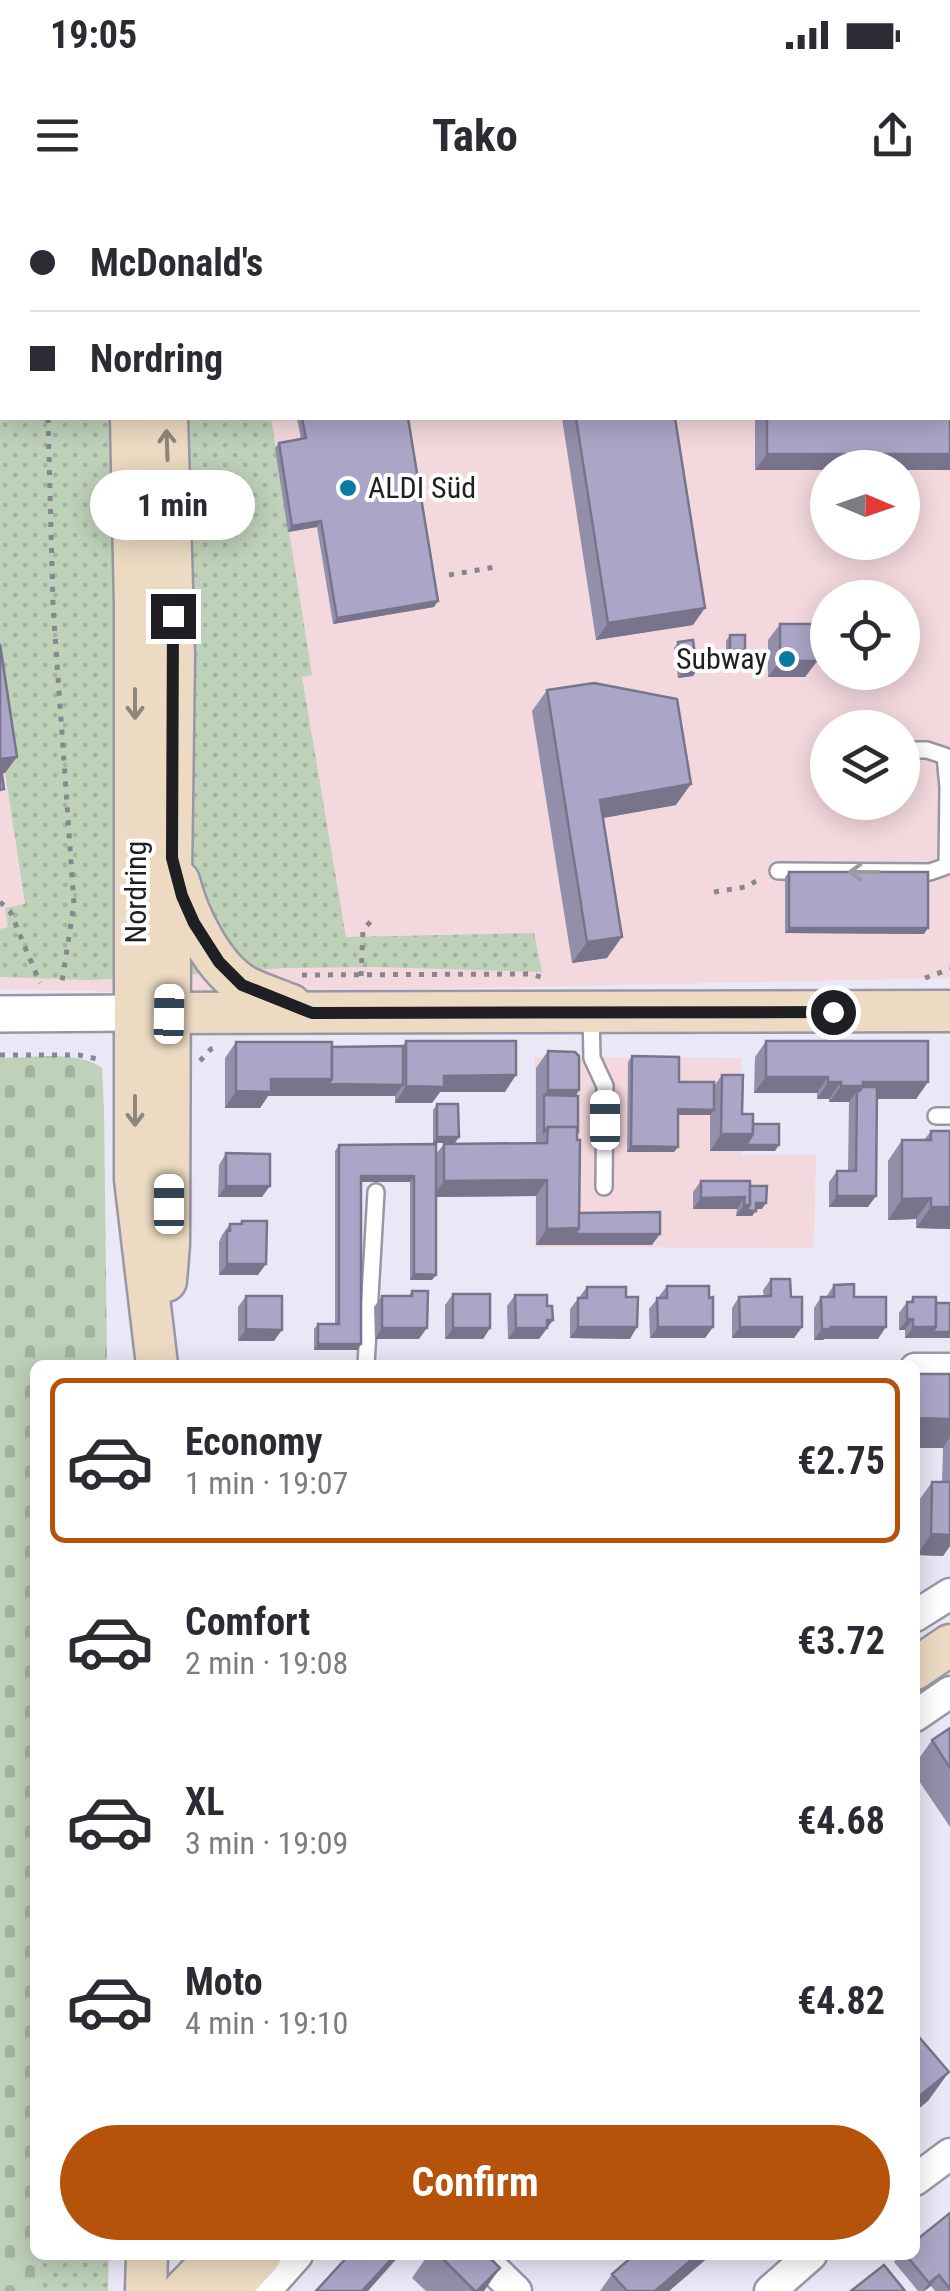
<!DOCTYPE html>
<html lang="en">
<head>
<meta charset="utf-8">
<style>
	body { margin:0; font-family:"Roboto Condensed",sans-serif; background:#f2f2f3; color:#2b2b33; height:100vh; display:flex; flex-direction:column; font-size:38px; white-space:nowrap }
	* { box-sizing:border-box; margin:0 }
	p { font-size:32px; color:#7c7c81 }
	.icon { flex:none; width:55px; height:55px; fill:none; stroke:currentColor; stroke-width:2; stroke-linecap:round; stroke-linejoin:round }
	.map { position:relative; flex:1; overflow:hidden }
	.side { position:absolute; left:30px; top:1160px; width:890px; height:900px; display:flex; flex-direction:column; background:#fff; border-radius:15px; box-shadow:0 5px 25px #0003 }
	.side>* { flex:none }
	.top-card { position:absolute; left:0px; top:0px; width:950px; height:220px; box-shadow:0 5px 25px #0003; display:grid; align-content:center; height:220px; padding:0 30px; background:#fff }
	.needle { width:65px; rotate:92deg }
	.controls { position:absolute; left:810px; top:250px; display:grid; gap:20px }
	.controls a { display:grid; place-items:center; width:110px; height:110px; border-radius:50%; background:#fff; box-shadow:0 5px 25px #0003; font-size:50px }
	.end { position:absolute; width:45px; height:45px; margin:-22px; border:12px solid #1e1e23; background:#fff; box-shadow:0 0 0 5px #fff }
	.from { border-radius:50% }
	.bubble { position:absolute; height:70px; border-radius:35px; background:#fff; box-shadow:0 5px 25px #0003; font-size:32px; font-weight:700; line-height:70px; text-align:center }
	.car { position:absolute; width:30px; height:60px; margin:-30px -15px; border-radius:12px; box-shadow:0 0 8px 2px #0007; background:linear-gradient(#fff 24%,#345 0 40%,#fff 0 76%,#345 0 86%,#fff 0) }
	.top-card b { display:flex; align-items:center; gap:35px; height:95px; font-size:38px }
	.top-card b+b { border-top:2px solid #e1e1e2 }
	.top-card i { width:25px; height:25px; background:#2b2b33 }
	ul { padding:18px 0 0; list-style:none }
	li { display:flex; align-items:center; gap:30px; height:165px; margin:0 20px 15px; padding:0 10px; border:5px solid transparent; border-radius:15px }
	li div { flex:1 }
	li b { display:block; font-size:38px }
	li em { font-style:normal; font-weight:700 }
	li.active { border-color:#b45309 }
	li>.icon { width:90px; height:90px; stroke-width:1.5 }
	.action { display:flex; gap:20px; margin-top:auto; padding:20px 30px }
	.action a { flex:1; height:115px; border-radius:60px; background:#b45309; color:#fff; font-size:40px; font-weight:700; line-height:115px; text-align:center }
	.status { display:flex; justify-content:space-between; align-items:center; height:70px; padding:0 50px; background:#fff; direction:ltr }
	.status svg { height:28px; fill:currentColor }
	header { display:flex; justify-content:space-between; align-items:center; height:130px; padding:0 30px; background:#fff; font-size:45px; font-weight:700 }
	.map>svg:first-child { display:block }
	.commercial { fill:#f3d9de; fill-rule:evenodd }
	.grass { fill:url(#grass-dots) }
	.cemetery { fill:url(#cemetery-stones) }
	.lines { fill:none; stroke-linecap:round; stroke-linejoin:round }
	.service-casing { stroke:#9997a5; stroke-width:20 }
	.minor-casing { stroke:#9997a5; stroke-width:35 }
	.tertiary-casing { stroke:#9997a5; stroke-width:40 }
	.secondary-casing { stroke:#9997a5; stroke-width:45 }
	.path { stroke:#888791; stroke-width:5; stroke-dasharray:5 8; stroke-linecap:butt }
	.service { stroke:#fff; stroke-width:15 }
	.minor { stroke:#fff; stroke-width:30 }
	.tertiary { stroke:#fff; stroke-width:35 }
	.secondary { stroke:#ecdbc2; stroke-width:40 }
	.wall { fill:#938fab }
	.shaded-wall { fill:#78748b }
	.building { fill:#aba6c7; stroke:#78748b; stroke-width:2.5 }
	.oneway { stroke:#8f867a }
	.oneway2 { stroke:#9a9a9c }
	.route { stroke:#1e1e23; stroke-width:12 }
	.poi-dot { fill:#0b7aa3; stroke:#fff; stroke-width:4 }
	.labels { text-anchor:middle; stroke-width:8; stroke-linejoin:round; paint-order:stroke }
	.poi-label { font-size:30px; fill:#1e1e23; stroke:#fff; text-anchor:start }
	.street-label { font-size:30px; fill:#1e1e23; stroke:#fff }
</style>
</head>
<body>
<div class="status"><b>19:05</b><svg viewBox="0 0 49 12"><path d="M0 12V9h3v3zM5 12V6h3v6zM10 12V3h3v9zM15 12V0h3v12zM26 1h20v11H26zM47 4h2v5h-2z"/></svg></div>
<header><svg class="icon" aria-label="menu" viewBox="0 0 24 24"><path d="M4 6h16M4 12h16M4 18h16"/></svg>Tako<svg class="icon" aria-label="share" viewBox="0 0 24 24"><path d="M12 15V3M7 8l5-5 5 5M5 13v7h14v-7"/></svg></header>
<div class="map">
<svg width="950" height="2091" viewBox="0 0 950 2091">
	<defs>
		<pattern id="grass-dots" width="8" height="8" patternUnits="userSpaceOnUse" patternTransform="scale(2.5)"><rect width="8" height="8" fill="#bed1b9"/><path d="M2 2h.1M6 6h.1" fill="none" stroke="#a3b39f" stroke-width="1.8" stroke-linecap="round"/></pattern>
		<pattern id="cemetery-stones" width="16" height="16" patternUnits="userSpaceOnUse" patternTransform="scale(2.5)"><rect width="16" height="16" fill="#bed1b9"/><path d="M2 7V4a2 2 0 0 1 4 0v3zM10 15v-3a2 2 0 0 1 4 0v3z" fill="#a3b39f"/></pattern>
	</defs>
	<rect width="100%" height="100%" fill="#eae8f7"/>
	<!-- commercial -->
	<g class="commercial">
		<path d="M 0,0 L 950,0 L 950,778 L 199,794 L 0,789 ZM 2,2 L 948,2 L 948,218 L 2,218 ZM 828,268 L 902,268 L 902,342 L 828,342 ZM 828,398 L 902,398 L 902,472 L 828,472 ZM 828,528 L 902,528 L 902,602 L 828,602 Z"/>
		<polygon points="535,857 741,858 742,955 816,955 814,1048 535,1047"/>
	</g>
	<!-- grass -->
	<g class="grass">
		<polygon points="0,186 2,186 2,218 271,218 312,475 302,477 346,737 534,733 542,772 374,767 285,768 90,780 0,777 0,729 8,727 5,708 25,704 0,538"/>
		<polygon points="45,2055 109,2055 108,2091 30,2091"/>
	</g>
	<!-- cemetery -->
	<path class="cemetery" d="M 0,858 C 29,858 79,850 102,868 L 104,909 L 107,1165 L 35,1165 L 35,2055 L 45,2055 L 30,2091 L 0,2091 Z"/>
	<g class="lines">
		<!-- service casing -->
		<g class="service-casing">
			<g id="service">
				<polyline points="778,671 930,672 947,666 948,587 945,556 927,550 902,550"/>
				<polyline points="591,813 592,858 605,886 604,987"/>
				<polyline points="936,916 950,916"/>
				<polyline points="366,1165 376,992"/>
			</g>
		</g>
		<!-- minor casing -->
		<g class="minor-casing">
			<g id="minor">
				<polyline points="915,1169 950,1169"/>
				<polyline points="915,1416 950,1394"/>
				<polyline points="915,1516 950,1492"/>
				<polyline points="915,1980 950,1954"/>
				<polyline points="479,2055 516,2091"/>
				<polyline points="265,2091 297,2055"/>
				<polyline points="770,2091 811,2055"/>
			</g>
		</g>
		<!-- tertiary casing -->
		<g class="tertiary-casing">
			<polyline id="tertiary" points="0,814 135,813"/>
		</g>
		<!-- secondary casing -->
		<g class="secondary-casing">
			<g id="secondary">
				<polyline points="125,0 126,2"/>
				<polyline points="160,0 160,2"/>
				<polyline points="131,218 135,406 135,979 157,1165"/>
				<path d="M 179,681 C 188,716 213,769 246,787 C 261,794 276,799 291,805"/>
				<polyline points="144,813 950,811"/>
				<polyline points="166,1081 169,1044 170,747 174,455 167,218"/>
				<polyline points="915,1469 950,1445"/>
				<polyline points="146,2091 147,2055"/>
				<polyline points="183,2091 218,2055"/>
				<polyline points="228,2091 261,2055"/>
			</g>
		</g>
		<!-- path -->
		<g class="path">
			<polyline points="42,0 42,2"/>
			<polyline points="48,218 53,406 74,704 61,788"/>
			<polyline points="449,375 495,367"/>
			<polyline points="714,692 745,687 762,678"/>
			<polyline points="0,702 10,711 40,783"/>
			<polyline points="302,775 529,774 545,778"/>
			<polyline points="361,776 363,730 373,719"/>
			<polyline points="925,778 950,769"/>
			<polyline points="0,855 79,855 102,860"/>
			<polyline points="200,861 211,849 219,847"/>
		</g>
		<!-- service -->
		<use href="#service" class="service"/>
		<!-- minor -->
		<use href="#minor" class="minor"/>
		<!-- tertiary -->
		<use href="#tertiary" class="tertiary"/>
		<!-- secondary -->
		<use href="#secondary" class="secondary"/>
	</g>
	<!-- wall -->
	<g class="wall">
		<polygon points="237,0 345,0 346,2 238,2"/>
		<polygon points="528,0 641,0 642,2 528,2"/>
		<polygon points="297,218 408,218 434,407 333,424 317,327 288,332 275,248 279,243 301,239"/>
		<polygon points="562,218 675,218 693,425 596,440"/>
		<polygon points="755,218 948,218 755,270"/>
		<polygon points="780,424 817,461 805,477 768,477 768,440"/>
		<polygon points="730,435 745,450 741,456 726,456 726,441"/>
		<polygon points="678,442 697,470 693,476 678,478 674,448"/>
		<polygon points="547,490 676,605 603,618 607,758 572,763 532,511"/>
		<polygon points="789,672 924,734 785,733 785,677"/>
		<polygon points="406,841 505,892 440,892 432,903 395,903 395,896 268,896 260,908 225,908 225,858 236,842 332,847 403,846"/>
		<polygon points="766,841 928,882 916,899 877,899 868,1007 829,1007 829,982 837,971 848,971 849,902 829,902 829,899 817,899 817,893 754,893 755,857"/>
		<polygon points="548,851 579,890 576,896 579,1013 652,1045 536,1045 536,996 436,997 432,1080 410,1080 410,982 361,982 361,1144 357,1150 314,1150 314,1129 318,1124 335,1124 335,951 339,945 436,954 444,944 536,943 536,868"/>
		<polygon points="632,856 679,882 714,886 722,875 742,914 753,924 775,951 710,951 710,915 678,915 678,947 674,952 627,952 628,862"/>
		<polygon points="437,904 455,943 433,943 433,910"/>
		<polygon points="931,931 950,931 950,1029 916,1028 916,1019 888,1020 888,961 902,940 924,940"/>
		<polygon points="226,953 262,997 218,997 219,965"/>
		<polygon points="701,981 750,986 762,1009 756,1009 752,1016 736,1016 737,1009 693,1009 693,992"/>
		<polygon points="242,1021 258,1075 219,1075 219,1042 222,1035 230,1024 239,1024"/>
		<polygon points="771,1079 791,1097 802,1127 794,1138 732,1138 732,1108 739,1097 764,1097 763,1090"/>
		<polygon points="834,1085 854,1097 878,1139 824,1139 823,1140 814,1140 814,1108 821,1097 826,1097"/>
		<polygon points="667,1086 709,1098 713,1127 705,1138 650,1138 649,1109"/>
		<polygon points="587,1087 630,1139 570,1138 570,1109"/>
		<polygon points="412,1091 419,1139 375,1139 374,1107 382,1096 409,1096"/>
		<polygon points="453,1094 490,1128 483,1139 445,1139 445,1105"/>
		<polygon points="515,1095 547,1106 553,1120 539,1139 508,1139 507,1106"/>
		<polygon points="246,1096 274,1141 238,1141 238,1107"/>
		<polygon points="913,1097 936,1103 950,1138 905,1138 905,1130 899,1130 899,1113 907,1102 910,1102"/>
		<polygon points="950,1174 950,1346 943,1356 917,1355 917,1303 932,1282 942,1282 943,1248"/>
		<polygon points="950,1528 950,1627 915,1575 915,1564 932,1540"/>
		<polygon points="950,2013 950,2091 935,2091 931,2086 925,2091 918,2091 894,2062 899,2055 915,2055"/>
		<polygon points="428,2055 487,2055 484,2091 426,2091 412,2078"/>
		<polygon points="711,2055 669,2091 600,2091 612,2074"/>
	</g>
	<!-- shaded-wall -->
	<g class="shaded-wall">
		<rect x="0" y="170" width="2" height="16"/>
		<polygon points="767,254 950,254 950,270 902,270 902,268 828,268 828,270 755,270"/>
		<polygon points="321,321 317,327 288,332 292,326"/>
		<polygon points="438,401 434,407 333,424 337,418"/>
		<polygon points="705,408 693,425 596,440 608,423"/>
		<polygon points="730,450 745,450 741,456 726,456"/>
		<polygon points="780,461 817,461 805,477 768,477"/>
		<polygon points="697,470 693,476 678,478 682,472"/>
		<polygon points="17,557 5,573 0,574 0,559"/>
		<polygon points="691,584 676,605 586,621 600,600"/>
		<polygon points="789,728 928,728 924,734 785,733"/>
		<polygon points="622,737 607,758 572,763 587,742"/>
		<polygon points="516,875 505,892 440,892 432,903 395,903 406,886 444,876"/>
		<polygon points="766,877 828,877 817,893 754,893"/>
		<polygon points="271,879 332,879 403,885 395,896 268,896 260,908 225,908 236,891"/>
		<polygon points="828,882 841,882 829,899 817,899"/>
		<polygon points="863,882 928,882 916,899 857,899 857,891 849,902 829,902 841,886"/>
		<polygon points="548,890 579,890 568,907 544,895"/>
		<polygon points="678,909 714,910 710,915 674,915"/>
		<polygon points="721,934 753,934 779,945 775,951 710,951"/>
		<polygon points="437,937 459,937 455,943 433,943"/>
		<polygon points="631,946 678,947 674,952 627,952"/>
		<polygon points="361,976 414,976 410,982 357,982"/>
		<polygon points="547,980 536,996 432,997 444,981"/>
		<polygon points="226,986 270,986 262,997 218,997"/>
		<polygon points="837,996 876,996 868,1007 829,1007"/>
		<polygon points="745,997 737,1009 693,1009 701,998"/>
		<polygon points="931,998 916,1019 888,1020 902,999"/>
		<polygon points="756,1003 766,1003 762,1009 752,1009"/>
		<polygon points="744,1005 750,1005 742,1016 736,1016"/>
		<polygon points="931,1007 950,1007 950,1029 916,1028"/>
		<polygon points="746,1010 756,1011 752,1016 742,1016"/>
		<polygon points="579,1028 660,1034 652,1045 536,1045 547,1029"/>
		<polygon points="227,1064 266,1064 258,1075 219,1075"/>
		<polygon points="414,1074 436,1075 432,1080 410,1080"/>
		<polygon points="907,1119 913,1119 905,1130 899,1130"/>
		<polygon points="547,1120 553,1120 539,1139 508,1139 516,1128"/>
		<polygon points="578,1127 637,1127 630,1139 570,1138"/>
		<polygon points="658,1127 713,1127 705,1138 650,1138"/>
		<polygon points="740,1127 802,1127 794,1138 732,1138"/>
		<polygon points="831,1127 886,1127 878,1139 824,1139 823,1140 814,1140 822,1129"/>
		<polygon points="913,1127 936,1127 950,1132 950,1138 905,1138"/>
		<polygon points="382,1128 427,1128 419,1139 375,1139"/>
		<polygon points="453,1128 490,1128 483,1139 445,1139"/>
		<polygon points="246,1129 282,1130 274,1141 238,1141"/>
		<polygon points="318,1144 361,1144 357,1150 314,1150"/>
		<polygon points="915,1218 950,1219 950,1237 943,1248 915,1248"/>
		<polygon points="950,1332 950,1346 943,1356 917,1355 931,1334"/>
		<polygon points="949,1872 928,1901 915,1912 915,1900"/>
		<polygon points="395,2055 400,2055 368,2091 362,2091"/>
		<polygon points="697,2055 711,2055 669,2091 655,2091"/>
		<polygon points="500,2068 484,2091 477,2091"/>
		<polygon points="939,2075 931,2086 923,2091 929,2083"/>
	</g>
	<!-- building -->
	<g class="building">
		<polygon points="0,0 31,0 31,2 2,2 2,170 0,170"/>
		<polygon points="251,0 345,0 346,2 252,2"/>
		<polygon points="542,0 641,0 642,2 542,2"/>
		<rect x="685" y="0" width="254" height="2"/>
		<rect x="948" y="64" width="2" height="60"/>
		<polygon points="948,124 950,124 950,254 767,254 767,218 948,218"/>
		<polygon points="302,218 408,218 438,401 337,418 321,321 292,326 279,243 306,238"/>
		<polygon points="576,218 675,218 705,408 608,423"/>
		<rect x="780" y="424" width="37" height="37"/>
		<rect x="730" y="435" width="15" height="15"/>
		<polygon points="693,440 697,470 682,472 678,442"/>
		<polygon points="0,444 17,557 0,559"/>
		<polygon points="594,483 677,499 691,584 600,600 622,737 587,742 547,490"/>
		<polygon points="0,560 4,589 0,590"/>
		<rect x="789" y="672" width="139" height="56"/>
		<polygon points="406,841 516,841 516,875 444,876 444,887 406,886"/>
		<polygon points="766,841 928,841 928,882 863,882 863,886 841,886 841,882 828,882 828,877 766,877"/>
		<polygon points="236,842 332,842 332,879 271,879 271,892 236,891"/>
		<polygon points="403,846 403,885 328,884 332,879 332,847"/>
		<polygon points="548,851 575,852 579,856 579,890 548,890"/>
		<polygon points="632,856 679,857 679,882 714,882 714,910 678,909 678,947 631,946"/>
		<polygon points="722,875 743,875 742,914 753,914 753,934 721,934"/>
		<polygon points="862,887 877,887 876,996 837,996 837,971 856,971 857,891 860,891"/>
		<polygon points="544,895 578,896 578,932 577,932 577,927 548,927 544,932"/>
		<polygon points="437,904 458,904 459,937 437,937"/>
		<polygon points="753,924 779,924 779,945 746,945 753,934"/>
		<polygon points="548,927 577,927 577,940 580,940 579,1028 547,1029 547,980 444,981 444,944 547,943"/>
		<polygon points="931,931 950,931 950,1007 931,1007 931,998 902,999 902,940 931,940"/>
		<polygon points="436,944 436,1075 414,1074 414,976 361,976 361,1144 318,1144 318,1124 339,1124 339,945"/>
		<polygon points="226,953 270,954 270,986 226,986"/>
		<polygon points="701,981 750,981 750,1005 744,1005 745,997 701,998"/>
		<polygon points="750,986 767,986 766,1003 756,1003 756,1011 746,1010 750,1005"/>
		<polygon points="660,1012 660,1034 575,1034 579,1028 579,1013"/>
		<polygon points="242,1021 267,1021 266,1064 227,1064 227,1031 230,1031 230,1024 242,1024"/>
		<polygon points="771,1079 790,1079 791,1097 802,1097 802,1127 740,1127 739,1097 771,1096"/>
		<polygon points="854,1084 854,1097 886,1097 886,1127 831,1127 831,1129 822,1129 821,1097 834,1097 834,1085"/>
		<polygon points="667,1086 709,1086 709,1098 713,1097 713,1127 658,1127 657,1098 667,1098"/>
		<polygon points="587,1087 626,1087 626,1097 638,1097 637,1127 578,1127 578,1098 587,1098"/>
		<polygon points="412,1091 428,1091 427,1128 382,1128 382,1096 412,1096"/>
		<rect x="453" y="1094" width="37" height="34"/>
		<polygon points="515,1095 547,1095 547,1106 552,1106 553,1120 547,1120 547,1128 516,1128"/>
		<polygon points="246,1096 282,1096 282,1130 246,1129"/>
		<polygon points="913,1097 936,1097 936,1127 913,1127 913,1119 907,1119 907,1102 913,1102"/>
		<polygon points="936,1103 950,1103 950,1132 932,1132 936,1127"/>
		<polygon points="915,1174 950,1174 950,1219 915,1218"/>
		<polygon points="932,1282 950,1282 950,1335 931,1334"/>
		<polygon points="950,1528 950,1568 932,1540"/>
		<polygon points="919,1837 949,1872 915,1900 915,1840"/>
		<polygon points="950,2013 950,2089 939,2075 929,2083 906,2055 915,2055 915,2041"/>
		<polygon points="349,2055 395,2055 362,2091 316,2091"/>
		<polygon points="439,2055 487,2055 500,2068 477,2091 475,2091"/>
		<polygon points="634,2055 697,2055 655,2091 627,2091 612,2074"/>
		<polygon points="884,2065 905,2091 851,2091"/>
	</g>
	<!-- one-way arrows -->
	<defs><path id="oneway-shaft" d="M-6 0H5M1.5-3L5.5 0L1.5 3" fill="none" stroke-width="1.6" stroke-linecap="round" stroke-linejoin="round" transform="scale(2.5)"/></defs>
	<g class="oneway">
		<use href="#oneway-shaft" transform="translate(167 245) rotate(-92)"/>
		<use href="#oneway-shaft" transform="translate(135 504) rotate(90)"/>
		<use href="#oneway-shaft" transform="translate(135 911) rotate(90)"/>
	</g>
	<use class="oneway2" href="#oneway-shaft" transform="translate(864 672) rotate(-179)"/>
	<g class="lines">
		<!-- route -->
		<polyline class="route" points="173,416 172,658 182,696 194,723 219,762 242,785 312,813 833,812"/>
	</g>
	<!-- markers -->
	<g class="poi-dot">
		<circle cx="348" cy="288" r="10"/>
		<circle cx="787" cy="459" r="10"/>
	</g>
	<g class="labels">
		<!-- poi labels -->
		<g class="poi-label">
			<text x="368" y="298">ALDI Süd</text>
			<text x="767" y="469" text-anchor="end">Subway</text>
		</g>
		<!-- street labels -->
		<g class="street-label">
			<text transform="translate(136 692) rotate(-90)" y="10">Nordring</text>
		</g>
	</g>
</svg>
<div class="controls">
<a><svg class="needle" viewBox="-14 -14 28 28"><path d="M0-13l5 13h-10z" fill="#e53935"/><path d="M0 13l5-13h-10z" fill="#7c7c81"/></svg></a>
<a><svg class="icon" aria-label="locate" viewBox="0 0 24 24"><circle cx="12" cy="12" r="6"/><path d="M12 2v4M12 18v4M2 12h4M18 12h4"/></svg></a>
<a><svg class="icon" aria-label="layers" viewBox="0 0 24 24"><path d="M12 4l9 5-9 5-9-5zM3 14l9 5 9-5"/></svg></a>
</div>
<i class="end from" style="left:833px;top:812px"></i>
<i class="end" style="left:173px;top:416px"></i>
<div class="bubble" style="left:90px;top:270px;width:165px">1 min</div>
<i class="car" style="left:169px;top:814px;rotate:1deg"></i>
<i class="car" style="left:605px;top:920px;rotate:0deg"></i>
<i class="car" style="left:169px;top:1004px;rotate:0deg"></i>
<div class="top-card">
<b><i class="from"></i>McDonald's</b>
<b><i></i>Nordring</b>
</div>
<section class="side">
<ul>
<li class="active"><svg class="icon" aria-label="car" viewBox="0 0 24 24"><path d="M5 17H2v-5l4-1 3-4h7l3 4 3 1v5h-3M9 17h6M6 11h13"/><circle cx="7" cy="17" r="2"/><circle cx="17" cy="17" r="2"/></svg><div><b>Economy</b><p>1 min · 19:07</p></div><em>€2.75</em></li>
<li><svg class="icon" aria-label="car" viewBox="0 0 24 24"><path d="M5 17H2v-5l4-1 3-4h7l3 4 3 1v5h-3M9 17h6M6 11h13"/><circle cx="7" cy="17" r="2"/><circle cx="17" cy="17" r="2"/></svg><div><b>Comfort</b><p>2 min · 19:08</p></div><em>€3.72</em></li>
<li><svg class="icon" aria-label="car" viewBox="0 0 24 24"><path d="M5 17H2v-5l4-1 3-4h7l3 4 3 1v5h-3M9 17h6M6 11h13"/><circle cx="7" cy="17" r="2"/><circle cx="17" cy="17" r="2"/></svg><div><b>XL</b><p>3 min · 19:09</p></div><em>€4.68</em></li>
<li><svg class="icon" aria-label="car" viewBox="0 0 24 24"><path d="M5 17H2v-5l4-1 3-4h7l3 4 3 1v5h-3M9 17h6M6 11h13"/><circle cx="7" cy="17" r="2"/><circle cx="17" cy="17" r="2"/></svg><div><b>Moto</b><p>4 min · 19:10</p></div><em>€4.82</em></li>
</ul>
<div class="action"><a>Confirm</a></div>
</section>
</div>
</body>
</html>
